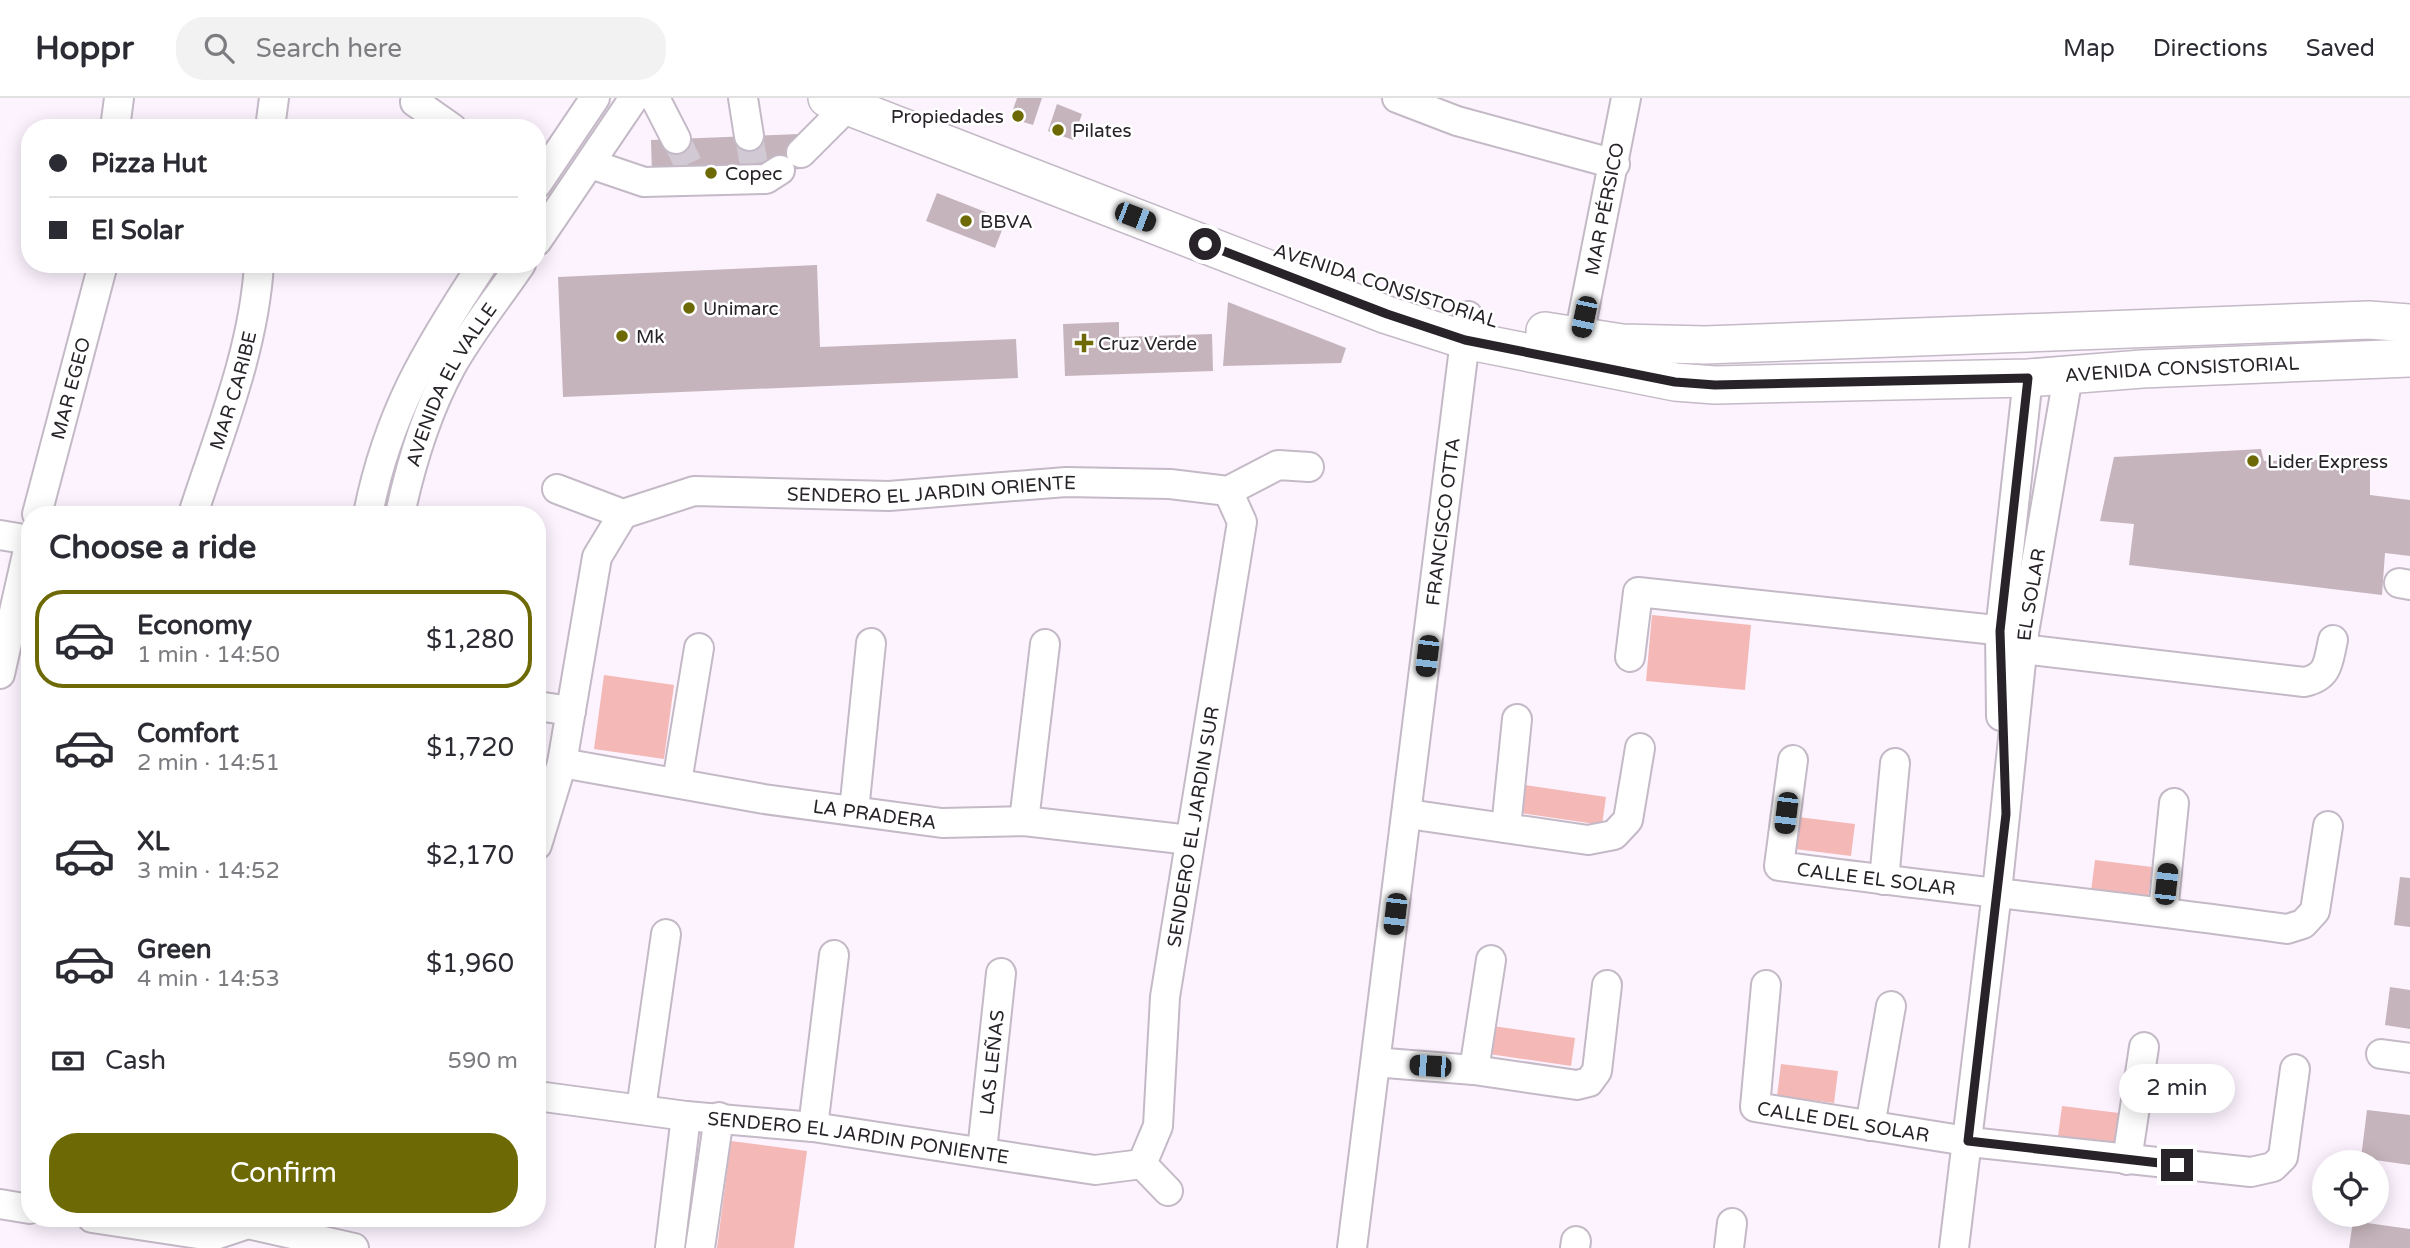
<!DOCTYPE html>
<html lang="en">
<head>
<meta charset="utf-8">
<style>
	body { margin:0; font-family:"Varela Round",sans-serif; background:#f2f2f3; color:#2b2b33; height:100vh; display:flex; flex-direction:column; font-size:26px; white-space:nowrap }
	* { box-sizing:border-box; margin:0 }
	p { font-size:23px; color:#7c7c81 }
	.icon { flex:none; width:38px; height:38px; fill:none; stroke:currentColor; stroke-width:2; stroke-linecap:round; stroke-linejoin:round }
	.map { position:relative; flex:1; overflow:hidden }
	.details { position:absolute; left:21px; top:408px; width:525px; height:721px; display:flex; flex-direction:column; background:#fff; border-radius:28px; box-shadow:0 4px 18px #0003 }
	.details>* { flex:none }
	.guide { position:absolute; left:21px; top:21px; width:525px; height:154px; border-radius:28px; box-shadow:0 4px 18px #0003; display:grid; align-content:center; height:154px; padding:0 28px; background:#fff }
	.tools { position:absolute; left:2312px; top:1052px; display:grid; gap:14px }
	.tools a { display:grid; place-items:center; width:77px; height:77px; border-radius:50%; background:#fff; box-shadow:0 4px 18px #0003; font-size:35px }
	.end { position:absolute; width:32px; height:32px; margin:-16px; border:9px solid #272328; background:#fff; box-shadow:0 0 0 4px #fff }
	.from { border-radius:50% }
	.bubble { position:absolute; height:49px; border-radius:24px; background:#fff; box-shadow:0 4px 18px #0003; font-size:23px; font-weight:600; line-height:49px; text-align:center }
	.car { position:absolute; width:21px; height:42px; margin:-21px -10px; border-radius:9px; box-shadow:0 0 5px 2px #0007; background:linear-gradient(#222 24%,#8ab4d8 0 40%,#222 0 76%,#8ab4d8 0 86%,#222 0) }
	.guide b { display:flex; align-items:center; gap:24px; height:66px; font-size:26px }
	.guide b+b { border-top:2px solid #e1e1e2 }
	.guide i { width:18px; height:18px; background:#2b2b33 }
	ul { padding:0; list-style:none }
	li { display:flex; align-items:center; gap:21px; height:98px; margin:0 14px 10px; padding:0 14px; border:4px solid transparent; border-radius:28px }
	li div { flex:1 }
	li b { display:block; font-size:26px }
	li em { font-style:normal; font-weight:600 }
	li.on { border-color:#6d6a06 }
	li>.icon { width:63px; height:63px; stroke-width:1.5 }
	h2 { padding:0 28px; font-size:32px; line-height:84px }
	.pay { display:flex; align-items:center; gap:18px; height:77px; padding:0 28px; font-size:26px }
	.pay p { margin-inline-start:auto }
	.cta { display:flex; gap:14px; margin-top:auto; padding:14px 28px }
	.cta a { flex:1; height:80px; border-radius:28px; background:#6d6a06; color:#fff; font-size:28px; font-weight:600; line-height:80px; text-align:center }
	header { display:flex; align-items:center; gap:42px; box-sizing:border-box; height:98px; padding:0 35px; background:#fff; border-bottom:2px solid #e1e1e2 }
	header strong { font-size:33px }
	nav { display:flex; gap:38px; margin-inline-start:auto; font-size:24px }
	.search { width:490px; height:63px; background:#f2f2f3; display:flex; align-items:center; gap:18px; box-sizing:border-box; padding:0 24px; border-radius:28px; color:#7c7c81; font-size:26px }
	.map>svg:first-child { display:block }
	.green { fill:#f4b8b7 }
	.building { fill:#c5b4bb }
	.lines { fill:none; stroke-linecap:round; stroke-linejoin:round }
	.minor-tunnel { stroke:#d1c9d3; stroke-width:28; stroke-dasharray:28 14; stroke-linecap:butt }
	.minor-casing { stroke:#c4b9c6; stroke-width:32 }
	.major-casing { stroke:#c4b9c6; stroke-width:40 }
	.minor { stroke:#fff; stroke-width:28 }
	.major { stroke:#fff; stroke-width:37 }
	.route { stroke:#272328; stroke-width:9 }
	.poi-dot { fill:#6d6a06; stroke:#fff; stroke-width:2.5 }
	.labels { text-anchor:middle; stroke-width:5; stroke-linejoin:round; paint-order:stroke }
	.poi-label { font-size:19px; fill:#272328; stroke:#fff; text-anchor:start }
	.street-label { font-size:19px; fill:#272328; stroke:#fff }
</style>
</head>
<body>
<header>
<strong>Hoppr</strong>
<div class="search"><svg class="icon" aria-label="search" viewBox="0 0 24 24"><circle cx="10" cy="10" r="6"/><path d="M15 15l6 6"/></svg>Search here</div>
<nav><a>Map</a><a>Directions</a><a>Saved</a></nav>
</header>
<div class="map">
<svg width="2410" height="1150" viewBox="0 0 2410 1150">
	<rect width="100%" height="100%" fill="#fcf3fe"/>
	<!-- green -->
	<g class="green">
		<polygon points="1652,517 1751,527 1745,592 1646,583"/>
		<polygon points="604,577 674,587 664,661 594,651"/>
		<polygon points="1525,687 1606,699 1602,727 1521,715"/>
		<polygon points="1798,719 1855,726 1851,758 1795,751"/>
		<polygon points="2095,762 2152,769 2148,800 2091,793"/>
		<polygon points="1493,928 1575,940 1571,968 1489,956"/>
		<polygon points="1781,966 1838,973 1834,1005 1777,998"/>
		<polygon points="2062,1008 2119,1015 2115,1046 2058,1039"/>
		<polygon points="731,1043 807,1053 794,1150 717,1150"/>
	</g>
	<!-- building -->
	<g class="building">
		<polygon points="1017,0 1042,0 1033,27 1010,20"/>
		<polygon points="1057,6 1082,16 1073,42 1048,33"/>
		<polygon points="800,36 802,71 652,78 651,42"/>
		<polygon points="937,95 1006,122 995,150 926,123"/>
		<polygon points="817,167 820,249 1016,241 1018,280 563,299 558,179"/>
		<polygon points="1228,204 1346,250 1341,265 1223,268"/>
		<polygon points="1119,224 1119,239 1212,236 1213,273 1065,278 1063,226"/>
		<polygon points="2261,351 2264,363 2370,361 2370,397 2410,402 2410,458 2385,455 2382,497 2129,467 2134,426 2100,423 2114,359"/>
		<polygon points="2400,779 2410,780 2410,829 2394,827"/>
		<polygon points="2390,889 2410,892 2410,931 2385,927"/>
		<polygon points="2367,1012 2410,1017 2410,1067 2361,1060"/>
		<polygon points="2353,1123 2410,1131 2410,1150 2349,1150"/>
	</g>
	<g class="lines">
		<!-- minor-tunnel -->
		<g class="minor-tunnel">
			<polyline points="749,38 755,73"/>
			<polyline points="676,41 693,76"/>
		</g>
		<!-- minor casing -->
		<g class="minor-casing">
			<g id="minor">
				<polyline points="655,0 676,41"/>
				<polyline points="743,0 749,38"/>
				<polyline points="1397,0 1457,23 1615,66"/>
				<polyline points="415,4 452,30"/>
				<polyline points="115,30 119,0"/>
				<polyline points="270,30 274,0"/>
				<polyline points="801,55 848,8"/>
				<polyline points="591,66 644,84 766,81 780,72"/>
				<polyline points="537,86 595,0"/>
				<polyline points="537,143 634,0"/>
				<path id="s1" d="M 1575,258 L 1626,0"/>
				<path id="s2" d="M 557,391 L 623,416 L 694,393 L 889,398 L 1066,384 L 1170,386 L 1228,393 L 1278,367 L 1309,369"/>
				<path id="s3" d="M 37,416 L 103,166"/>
				<path id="s4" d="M 193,416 C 219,336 254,252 259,166"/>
				<path d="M 368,416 C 388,315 427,251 483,166"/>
				<path id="s5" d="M 400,416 C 411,365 426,315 451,269 C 471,233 498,200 521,166"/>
				<polyline points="0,437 30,442"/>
				<polyline points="2399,485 2410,487"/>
				<path d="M 2022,551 L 2304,584 C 2329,579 2328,564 2333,542"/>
				<polyline points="1630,559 1638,494 2024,535"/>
				<polyline points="0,576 30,443"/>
				<polyline points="537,608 571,613"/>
				<polyline points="2001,618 2000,533 2028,280"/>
				<path id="s6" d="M 1793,662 L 1779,768 C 1948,791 2118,807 2287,831 L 2303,826 L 2315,813 L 2328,728"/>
				<path id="s7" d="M 562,665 L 764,701 L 942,725 L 1024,723 L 1190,742"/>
				<polyline points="677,684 699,550"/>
				<polyline points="854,713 871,545"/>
				<polyline points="1408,716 1588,742 1614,737 1628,722 1640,650"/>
				<polyline points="1024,723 1045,546"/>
				<polyline points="1506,730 1517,621"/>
				<polyline points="537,747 562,665 597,459 623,416"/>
				<polyline points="1884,782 1895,665"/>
				<polyline points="2163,814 2174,705"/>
				<path id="s8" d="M 1766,887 L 1755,1009 L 1979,1045 L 2251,1074 L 2273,1069 L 2283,1059 L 2295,971"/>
				<polyline points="2381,956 2410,960"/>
				<polyline points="1376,967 1386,965 1474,972 1577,987 1589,984 1597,973 1607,887"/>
				<polyline points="1474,972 1491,862"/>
				<path id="s9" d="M 537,998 L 686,1018 L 813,1029 L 1095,1072 L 1142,1066 L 1168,1093"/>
				<polyline points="641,1011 666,836"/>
				<polyline points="1870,1028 1891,908"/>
				<polyline points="813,1029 834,857"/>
				<path id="s10" d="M 982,1053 L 1001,875"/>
				<polyline points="2127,1062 2144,949"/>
				<path id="s11" d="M 1142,1066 L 1158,1028 L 1165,899 L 1242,424 L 1228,393"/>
				<polyline points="0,1106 30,1111"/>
				<polyline points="92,1120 212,1138 248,1126 354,1150"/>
				<polyline points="670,1150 686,1018"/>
				<polyline points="700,1150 719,1019"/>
				<path id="s12" d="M 1352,1150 L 1468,218"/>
				<polyline points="1575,1150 1576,1143"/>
				<polyline points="1729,1150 1732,1125"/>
				<path id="s13" d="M 1954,1150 L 1997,794 L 2024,535 L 2068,278"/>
			</g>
		</g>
		<!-- major casing -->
		<g class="major-casing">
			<g id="major">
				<path id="s14" d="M 827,0 L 1387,217 L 1465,242 L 1675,284 L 1715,287 L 2028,280 L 2142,271 L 2410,260"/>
				<polyline points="1545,233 1622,245 1705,247 2369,222 2410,225"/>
			</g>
		</g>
		<!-- minor -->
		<use href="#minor" class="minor"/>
		<!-- major -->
		<use href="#major" class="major"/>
	</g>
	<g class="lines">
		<!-- route -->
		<polyline class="route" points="1205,146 1387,216 1465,242 1675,284 1715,287 2028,280 2000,533 2006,716 1968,1043 2177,1067"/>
	</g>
	<!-- markers -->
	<g class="poi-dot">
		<circle cx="1018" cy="18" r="7"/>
		<circle cx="1058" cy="32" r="7"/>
		<circle cx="711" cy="75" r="7"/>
		<circle cx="966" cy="123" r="7"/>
		<circle cx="689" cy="210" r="7"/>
		<circle cx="622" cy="238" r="7"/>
		<path d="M1080.5 234.5h7v7h7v7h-7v7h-7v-7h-7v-7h7z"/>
		<circle cx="2253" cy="363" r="7"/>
	</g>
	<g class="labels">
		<!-- poi labels -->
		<g class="poi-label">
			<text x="1004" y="25" text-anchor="end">Propiedades</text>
			<text x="1072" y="39">Pilates</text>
			<text x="725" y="82">Copec</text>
			<text x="980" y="130">BBVA</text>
			<text x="703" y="217">Unimarc</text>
			<text x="636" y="245">Mk</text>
			<text x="1098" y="252">Cruz Verde</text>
			<text x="2267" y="370">Lider Express</text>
		</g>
		<!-- street labels -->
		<g class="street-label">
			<text dy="7" stroke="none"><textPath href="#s1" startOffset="150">MAR PÉRSICO</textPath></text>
			<text transform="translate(1386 187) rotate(18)" y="7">AVENIDA CONSISTORIAL</text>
			<text dy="7" stroke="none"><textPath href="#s14" startOffset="1404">AVENIDA CONSISTORIAL</textPath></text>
			<text dy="7" stroke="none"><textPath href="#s5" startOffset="140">AVENIDA EL VALLE</textPath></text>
			<text dy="7" stroke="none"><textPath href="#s3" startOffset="130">MAR EGEO</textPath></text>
			<text dy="7" stroke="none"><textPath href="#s4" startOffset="130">MAR CARIBE</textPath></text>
			<text dy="7" stroke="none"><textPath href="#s2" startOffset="383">SENDERO EL JARDIN ORIENTE</textPath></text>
			<text dy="7" stroke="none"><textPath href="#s12" startOffset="732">FRANCISCO OTTA</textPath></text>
			<text dy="7" stroke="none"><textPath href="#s13" startOffset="658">EL SOLAR</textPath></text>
			<text dy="7" stroke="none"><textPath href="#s7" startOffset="317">LA PRADERA</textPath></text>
			<text dy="7" stroke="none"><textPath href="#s11" startOffset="343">SENDERO EL JARDIN SUR</textPath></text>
			<text dy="7" stroke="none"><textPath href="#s6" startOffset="205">CALLE EL SOLAR</textPath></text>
			<text dy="7" stroke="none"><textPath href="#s10" startOffset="89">LAS LEÑAS</textPath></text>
			<text dy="7" stroke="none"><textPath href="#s8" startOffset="212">CALLE DEL SOLAR</textPath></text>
			<text dy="7" stroke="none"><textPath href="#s9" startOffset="324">SENDERO EL JARDIN PONIENTE</textPath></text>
		</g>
	</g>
</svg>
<div class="tools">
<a><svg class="icon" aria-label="locate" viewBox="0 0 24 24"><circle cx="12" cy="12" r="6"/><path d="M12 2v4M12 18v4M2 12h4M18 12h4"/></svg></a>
</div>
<i class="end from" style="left:1205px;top:146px"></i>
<i class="end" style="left:2177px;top:1067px"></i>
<div class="bubble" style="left:2119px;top:966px;width:116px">2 min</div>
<i class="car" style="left:1135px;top:119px;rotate:111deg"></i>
<i class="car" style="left:1584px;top:219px;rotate:192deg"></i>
<i class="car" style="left:1427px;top:558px;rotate:187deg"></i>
<i class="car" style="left:1786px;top:715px;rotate:187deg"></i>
<i class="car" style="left:2166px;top:786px;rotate:6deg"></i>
<i class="car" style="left:1395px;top:816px;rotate:187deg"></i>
<i class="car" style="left:1430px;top:968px;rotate:274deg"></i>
<div class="guide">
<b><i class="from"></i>Pizza Hut</b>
<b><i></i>El Solar</b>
</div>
<section class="details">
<h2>Choose a ride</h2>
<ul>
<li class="on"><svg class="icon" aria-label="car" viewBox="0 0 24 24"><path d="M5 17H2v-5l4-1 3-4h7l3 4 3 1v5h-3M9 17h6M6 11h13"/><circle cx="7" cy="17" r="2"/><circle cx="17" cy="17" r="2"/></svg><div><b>Economy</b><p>1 min · 14:50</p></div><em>$1,280</em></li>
<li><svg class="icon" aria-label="car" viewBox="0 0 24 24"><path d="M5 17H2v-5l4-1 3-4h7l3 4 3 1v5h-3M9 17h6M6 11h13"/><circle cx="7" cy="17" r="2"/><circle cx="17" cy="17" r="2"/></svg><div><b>Comfort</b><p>2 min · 14:51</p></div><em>$1,720</em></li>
<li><svg class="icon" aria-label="car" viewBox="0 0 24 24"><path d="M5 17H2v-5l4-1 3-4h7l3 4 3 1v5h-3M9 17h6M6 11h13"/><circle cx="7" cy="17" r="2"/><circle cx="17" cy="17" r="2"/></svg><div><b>XL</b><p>3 min · 14:52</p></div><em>$2,170</em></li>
<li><svg class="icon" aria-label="car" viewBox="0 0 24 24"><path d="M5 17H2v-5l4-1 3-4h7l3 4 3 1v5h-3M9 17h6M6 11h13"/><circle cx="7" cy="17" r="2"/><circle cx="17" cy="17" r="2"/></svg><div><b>Green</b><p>4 min · 14:53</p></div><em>$1,960</em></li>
</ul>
<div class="pay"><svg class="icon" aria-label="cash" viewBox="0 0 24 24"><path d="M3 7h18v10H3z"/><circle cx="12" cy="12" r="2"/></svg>Cash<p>590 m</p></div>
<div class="cta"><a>Confirm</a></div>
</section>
</div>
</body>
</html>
